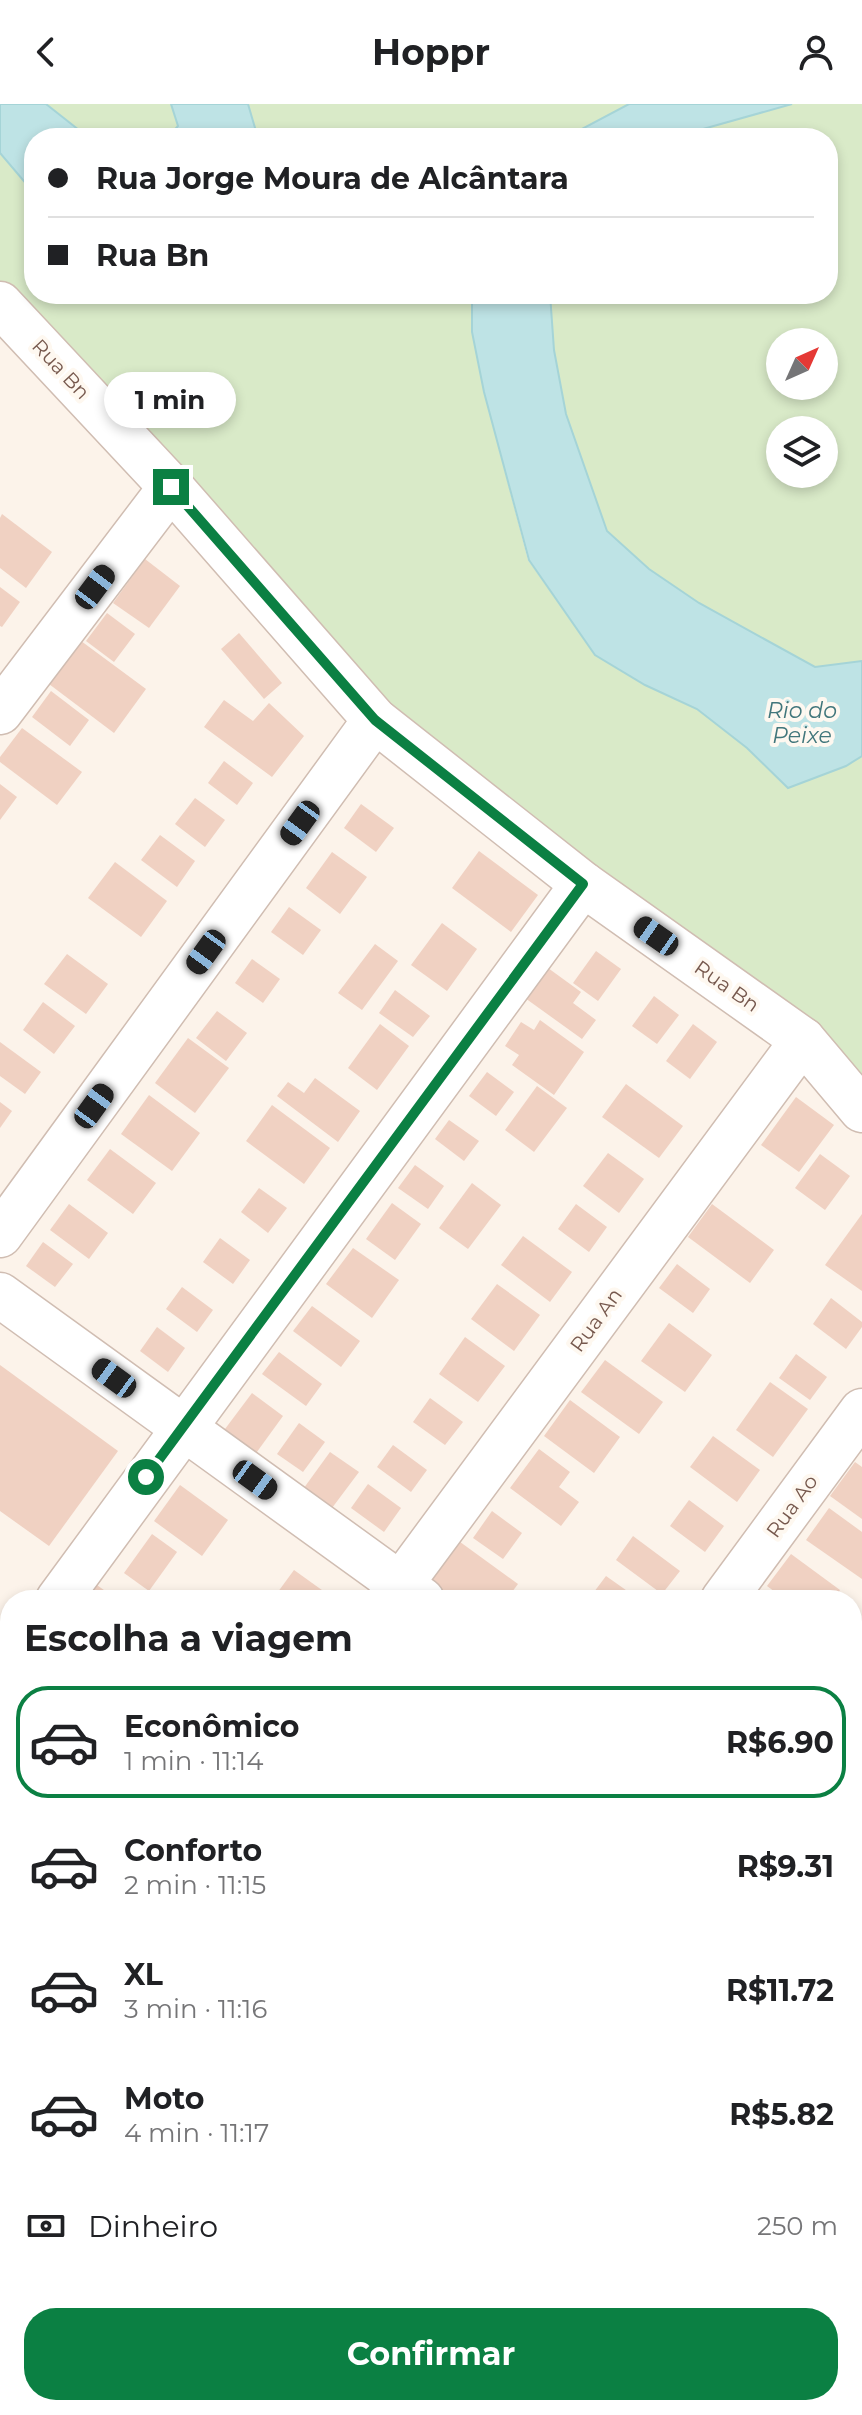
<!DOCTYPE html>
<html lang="pt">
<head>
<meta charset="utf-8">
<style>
	body { margin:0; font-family:Montserrat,sans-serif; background:#f2f2f2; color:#202124; height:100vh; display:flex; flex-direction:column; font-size:30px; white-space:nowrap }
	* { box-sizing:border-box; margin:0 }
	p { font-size:26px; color:#757577 }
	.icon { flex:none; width:44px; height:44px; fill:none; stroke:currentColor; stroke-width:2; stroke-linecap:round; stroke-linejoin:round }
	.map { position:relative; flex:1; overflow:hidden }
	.details { position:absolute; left:0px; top:1486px; width:862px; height:826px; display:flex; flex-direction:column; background:#fff; border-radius:32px 32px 0 0; box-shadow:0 4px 12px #0003 }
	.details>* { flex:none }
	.hud { position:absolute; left:24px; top:24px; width:814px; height:176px; border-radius:32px; box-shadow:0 4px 12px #0003; display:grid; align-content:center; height:176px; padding:0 24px; background:#fff }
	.needle { width:52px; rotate:45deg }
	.buttons { position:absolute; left:766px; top:224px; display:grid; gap:16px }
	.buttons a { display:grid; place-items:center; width:72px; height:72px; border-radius:50%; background:#fff; box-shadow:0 4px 12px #0003; font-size:40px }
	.end { position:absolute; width:36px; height:36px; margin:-18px; border:10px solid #0b8043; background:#fff; box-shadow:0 0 0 4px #fff }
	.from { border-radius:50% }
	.bubble { position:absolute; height:56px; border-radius:28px; background:#fff; box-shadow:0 4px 12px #0003; font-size:26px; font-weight:700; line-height:56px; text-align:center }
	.car { position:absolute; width:24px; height:48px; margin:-24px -12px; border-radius:10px; box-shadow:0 0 6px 2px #0007; background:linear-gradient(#222 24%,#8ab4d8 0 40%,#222 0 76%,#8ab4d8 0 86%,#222 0) }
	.hud b { display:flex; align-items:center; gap:28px; height:76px; font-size:30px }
	.hud b+b { border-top:2px solid #e0e0e0 }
	.hud i { width:20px; height:20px; background:#202124 }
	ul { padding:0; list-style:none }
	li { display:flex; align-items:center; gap:24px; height:112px; margin:0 16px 12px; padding:0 8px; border:4px solid transparent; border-radius:32px }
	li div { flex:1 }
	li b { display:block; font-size:30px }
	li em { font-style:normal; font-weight:700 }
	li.current { border-color:#0b8043 }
	li>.icon { width:72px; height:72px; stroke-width:1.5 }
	h2 { padding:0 24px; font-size:36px; line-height:96px }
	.pay { display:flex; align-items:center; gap:20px; height:88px; padding:0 24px; font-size:30px }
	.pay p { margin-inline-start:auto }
	.primary-button { display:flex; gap:16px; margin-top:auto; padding:16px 24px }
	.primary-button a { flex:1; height:92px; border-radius:32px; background:#0b8043; color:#fff; font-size:32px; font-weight:700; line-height:92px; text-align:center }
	header { display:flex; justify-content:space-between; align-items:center; height:104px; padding:0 24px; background:#fff; font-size:36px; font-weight:700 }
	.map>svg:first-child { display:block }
	.green { fill:#d9eac8; fill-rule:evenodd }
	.water { fill:#bee3e5; stroke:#a5d4d7; stroke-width:2 }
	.building { fill:#f0d1c2 }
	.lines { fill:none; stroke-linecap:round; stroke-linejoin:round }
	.minor-casing { stroke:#d0bdb2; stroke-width:47 }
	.minor { stroke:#fff; stroke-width:44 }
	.route { stroke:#0b8043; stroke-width:10 }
	.labels { text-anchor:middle; stroke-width:8; stroke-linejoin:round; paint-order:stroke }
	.street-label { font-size:20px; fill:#76584d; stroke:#fef8f0 }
	.water-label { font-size:22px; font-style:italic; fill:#41767b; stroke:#fef8f0 }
</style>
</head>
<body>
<header><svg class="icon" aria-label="back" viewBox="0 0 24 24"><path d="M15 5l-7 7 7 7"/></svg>Hoppr<svg class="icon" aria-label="person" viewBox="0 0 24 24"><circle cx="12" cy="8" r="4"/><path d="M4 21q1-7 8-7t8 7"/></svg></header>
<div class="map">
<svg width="862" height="2311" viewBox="0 0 862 2311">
	<rect width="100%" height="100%" fill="#fcf3ea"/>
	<!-- green -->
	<g class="green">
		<polygon points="46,0 171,0 178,23 167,34 89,34"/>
		<polygon points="248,0 629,0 576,28 569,34 258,34"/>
		<path d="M 792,0 L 862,0 L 862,557 L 815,564 L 699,499 L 649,465 L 607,427 L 566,310 L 554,246 L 550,190 L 828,190 L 828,34 L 671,34 ZM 780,238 L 824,238 L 824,282 L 780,282 ZM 780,326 L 824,326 L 824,370 L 780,370 Z"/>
		<polygon points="0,49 34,89 34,190 472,190 472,228 484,288 528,456 595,551 645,581 697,605 747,644 788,684 846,662 862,652 862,973 404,620 0,179"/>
		<polygon points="862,1625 862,1820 852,1830 852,1635"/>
		<polygon points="151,2302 239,2302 258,2311 145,2311"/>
	</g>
	<!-- water -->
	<g class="water">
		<polygon points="0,0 46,0 89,34 34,34 34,89 0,49"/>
		<polygon points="171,0 248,0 258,34 167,34 178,22"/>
		<polygon points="629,0 792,0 671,34 569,34 576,28"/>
		<polygon points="472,190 550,190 554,246 566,310 607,427 649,465 699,499 815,563 862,557 862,652 846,662 788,684 747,644 697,605 645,581 595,551 529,456 484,288 472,228"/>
	</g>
	<!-- building -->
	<g class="building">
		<polygon points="2,410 52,448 26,484 0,464 0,414"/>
		<polygon points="145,455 180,482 149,524 113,499"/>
		<polygon points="0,483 20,498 2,523 0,522"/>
		<polygon points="107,509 135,530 114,558 86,537"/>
		<polygon points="239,529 282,579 264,595 221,545"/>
		<polygon points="77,534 146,585 114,629 45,577"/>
		<polygon points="51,587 89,616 70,642 32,613"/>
		<polygon points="224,596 253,617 269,599 304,632 272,673 204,623"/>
		<polygon points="22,624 82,668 57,701 0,658 0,653"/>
		<polygon points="224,657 253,679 237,701 208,679"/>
		<polygon points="0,680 17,693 0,716"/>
		<polygon points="195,694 225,716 205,743 175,720"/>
		<polygon points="361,700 394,724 376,748 344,724"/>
		<polygon points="160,731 195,757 177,783 141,756"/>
		<polygon points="479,747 538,791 511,828 452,784"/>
		<polygon points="332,748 367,773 340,810 306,784"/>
		<polygon points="115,758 167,797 141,833 88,794"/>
		<polygon points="289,803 321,826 303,851 271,828"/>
		<polygon points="442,819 477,845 447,887 411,861"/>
		<polygon points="375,840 398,857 362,906 338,889"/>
		<polygon points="596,847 621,865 598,897 573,879"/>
		<polygon points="67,850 108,880 86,910 44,880"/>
		<polygon points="252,855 280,875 263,899 235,879"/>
		<polygon points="548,864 581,888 573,899 596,916 582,935 525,894"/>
		<polygon points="395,886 430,912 413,933 379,909"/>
		<polygon points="654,892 679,911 657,940 632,922"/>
		<polygon points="43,898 75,922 54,950 23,926"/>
		<polygon points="217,907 247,929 226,957 196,934"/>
		<polygon points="540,916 584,948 554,991 512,961 519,951 505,942 521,918 534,926"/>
		<polygon points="380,920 409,942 377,986 348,964"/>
		<polygon points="693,920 717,938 690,975 666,957"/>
		<polygon points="188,934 229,964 195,1009 155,979"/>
		<polygon points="0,938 41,968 25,990 0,972"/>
		<polygon points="487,968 514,988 496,1012 469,992"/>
		<polygon points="315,974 360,1007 338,1038 277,992 288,978 304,989"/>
		<polygon points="626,980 683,1022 659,1054 602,1013"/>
		<polygon points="537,982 567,1004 534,1048 505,1026"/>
		<polygon points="149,991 200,1029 172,1067 121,1030"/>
		<polygon points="796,993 834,1021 799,1068 761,1041"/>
		<polygon points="0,998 12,1007 0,1024"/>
		<polygon points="272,1001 330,1044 304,1080 246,1037"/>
		<polygon points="449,1016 479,1037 464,1057 435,1035"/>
		<polygon points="110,1045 156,1079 133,1110 87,1076"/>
		<polygon points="608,1049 644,1075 619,1109 583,1082"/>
		<polygon points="820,1050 850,1072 825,1106 795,1084"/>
		<polygon points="415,1061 444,1082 428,1105 398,1084"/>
		<polygon points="472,1079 501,1101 468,1145 439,1124"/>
		<polygon points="259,1084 287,1104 268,1129 241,1108"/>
		<polygon points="392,1099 421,1120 395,1156 366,1135"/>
		<polygon points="69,1100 108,1129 89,1155 50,1126"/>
		<polygon points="576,1100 607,1123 589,1148 558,1125"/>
		<polygon points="712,1100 774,1146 750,1179 688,1133"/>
		<polygon points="862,1110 862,1187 825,1161"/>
		<polygon points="523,1132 572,1168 550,1198 501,1161"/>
		<polygon points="220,1134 250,1156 233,1180 203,1158"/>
		<polygon points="43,1138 73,1160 55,1183 26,1162"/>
		<polygon points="353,1144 399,1176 372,1214 326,1180"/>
		<polygon points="677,1160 710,1185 693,1209 659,1184"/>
		<polygon points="497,1180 540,1211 514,1247 471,1215"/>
		<polygon points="182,1183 213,1206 197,1228 166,1205"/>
		<polygon points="831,1194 862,1218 862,1223 846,1245 813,1220"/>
		<polygon points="312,1202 360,1237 341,1263 293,1227"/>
		<polygon points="669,1219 712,1251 685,1288 641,1257"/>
		<polygon points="157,1223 185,1244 168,1268 140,1247"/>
		<polygon points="465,1233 505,1262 478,1298 439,1270"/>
		<polygon points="279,1248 322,1280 306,1302 262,1270"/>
		<polygon points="796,1250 827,1273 810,1296 779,1274"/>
		<polygon points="605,1256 663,1298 639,1330 581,1288"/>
		<polygon points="0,1261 118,1347 49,1442 0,1407"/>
		<polygon points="770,1278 808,1305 773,1353 736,1326"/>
		<polygon points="252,1289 283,1312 254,1352 222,1329"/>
		<polygon points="430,1294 463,1318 445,1341 413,1318"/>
		<polygon points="570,1296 620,1333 594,1369 544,1332"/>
		<polygon points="299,1319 325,1338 303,1368 277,1350"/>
		<polygon points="713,1332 760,1366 737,1398 690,1363"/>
		<polygon points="393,1341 427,1366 411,1388 377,1363"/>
		<polygon points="539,1345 570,1368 559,1383 579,1398 561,1422 510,1384"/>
		<polygon points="330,1348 359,1368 329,1408 301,1388"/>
		<polygon points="855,1358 862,1363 862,1415 830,1392"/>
		<polygon points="368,1380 401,1404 384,1428 351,1404"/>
		<polygon points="180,1381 228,1416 202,1452 154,1417"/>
		<polygon points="689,1396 724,1422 705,1448 670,1422"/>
		<polygon points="829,1404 862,1428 862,1475 806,1436"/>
		<polygon points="492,1407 522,1429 503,1455 473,1434"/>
		<polygon points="152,1430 177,1448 149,1487 124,1469"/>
		<polygon points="633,1432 680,1467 662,1490 616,1456"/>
		<polygon points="456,1435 518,1480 506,1496 443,1496 423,1481"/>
		<polygon points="791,1450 840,1486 833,1496 786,1496 767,1482"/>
		<polygon points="294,1466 333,1494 331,1496 272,1496"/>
		<polygon points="606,1472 640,1496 588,1496"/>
		<polygon points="94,1479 118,1496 82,1496"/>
		<polygon points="1,1632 10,1638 10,1696 0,1688"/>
		<polygon points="0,1872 10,1879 10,1916 0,1909"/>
		<polygon points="0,1926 10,1933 0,1951"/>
		<polygon points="4,2083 10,2087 10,2135 0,2128 0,2089"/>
		<polygon points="25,2302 46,2302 39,2311"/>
	</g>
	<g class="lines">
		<!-- minor casing -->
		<g class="minor-casing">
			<g id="minor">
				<polyline points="0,200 171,383 375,616 583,780 803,936 862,1006"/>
				<polyline points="0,608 171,383"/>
				<polyline points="0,1131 375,616"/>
				<polyline points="0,1191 422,1496"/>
				<polyline points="58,1496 583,780"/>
				<polyline points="389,1496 803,936"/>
				<polyline points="723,1496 862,1307"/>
				<polyline points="0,1576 10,1562"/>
				<polyline points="0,2020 10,2007"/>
				<polyline points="369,2302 379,2311"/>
				<polyline points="108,2311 114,2302"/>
			</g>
		</g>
		<!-- minor -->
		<use href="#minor" class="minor"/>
	</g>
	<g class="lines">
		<!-- route -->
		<polyline class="route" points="146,1373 583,780 375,616 171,383"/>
	</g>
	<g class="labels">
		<!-- street labels -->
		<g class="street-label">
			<text transform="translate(61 265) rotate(47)" y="7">Rua Bn</text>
			<text transform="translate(727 882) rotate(35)" y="7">Rua Bn</text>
			<text transform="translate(596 1216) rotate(-54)" y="7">Rua An</text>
			<text transform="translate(792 1402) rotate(-54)" y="7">Rua Ao</text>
		</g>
		<!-- water labels -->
		<g class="water-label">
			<text x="802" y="614">Rio do<tspan x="802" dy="25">Peixe</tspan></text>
		</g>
	</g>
</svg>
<div class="buttons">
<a><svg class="needle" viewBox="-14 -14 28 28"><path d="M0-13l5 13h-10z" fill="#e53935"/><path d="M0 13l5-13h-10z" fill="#757577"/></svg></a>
<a><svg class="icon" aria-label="layers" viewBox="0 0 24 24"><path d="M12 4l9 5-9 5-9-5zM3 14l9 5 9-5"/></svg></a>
</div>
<i class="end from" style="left:146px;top:1373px"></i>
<i class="end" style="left:171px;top:383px"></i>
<div class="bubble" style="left:104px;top:268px;width:132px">1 min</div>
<i class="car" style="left:95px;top:483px;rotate:37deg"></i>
<i class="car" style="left:300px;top:719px;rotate:216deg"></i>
<i class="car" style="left:656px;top:832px;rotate:305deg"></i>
<i class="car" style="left:206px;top:848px;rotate:216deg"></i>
<i class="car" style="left:94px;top:1002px;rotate:36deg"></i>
<i class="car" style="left:114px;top:1274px;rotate:306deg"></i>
<i class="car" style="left:255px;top:1376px;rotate:126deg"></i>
<div class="hud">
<b><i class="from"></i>Rua Jorge Moura de Alcântara</b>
<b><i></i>Rua Bn</b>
</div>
<section class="details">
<h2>Escolha a viagem</h2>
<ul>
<li class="current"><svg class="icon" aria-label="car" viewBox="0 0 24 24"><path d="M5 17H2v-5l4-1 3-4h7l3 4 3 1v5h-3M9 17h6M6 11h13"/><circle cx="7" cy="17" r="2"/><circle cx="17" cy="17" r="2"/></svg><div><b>Econômico</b><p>1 min · 11:14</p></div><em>R$6.90</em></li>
<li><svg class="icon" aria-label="car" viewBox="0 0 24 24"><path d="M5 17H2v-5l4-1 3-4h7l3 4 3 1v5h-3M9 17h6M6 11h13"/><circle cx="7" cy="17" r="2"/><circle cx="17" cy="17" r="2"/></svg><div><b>Conforto</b><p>2 min · 11:15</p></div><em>R$9.31</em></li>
<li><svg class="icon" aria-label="car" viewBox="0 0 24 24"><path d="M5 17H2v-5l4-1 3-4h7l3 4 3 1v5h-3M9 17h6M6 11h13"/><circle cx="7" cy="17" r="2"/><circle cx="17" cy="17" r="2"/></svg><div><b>XL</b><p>3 min · 11:16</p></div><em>R$11.72</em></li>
<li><svg class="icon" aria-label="car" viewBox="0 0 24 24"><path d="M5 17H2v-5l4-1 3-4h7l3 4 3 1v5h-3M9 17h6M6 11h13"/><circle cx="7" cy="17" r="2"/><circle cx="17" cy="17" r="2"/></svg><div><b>Moto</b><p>4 min · 11:17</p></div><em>R$5.82</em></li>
</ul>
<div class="pay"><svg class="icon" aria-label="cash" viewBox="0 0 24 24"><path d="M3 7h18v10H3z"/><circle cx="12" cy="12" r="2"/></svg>Dinheiro<p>250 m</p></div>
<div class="primary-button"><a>Confirmar</a></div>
</section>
</div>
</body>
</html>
